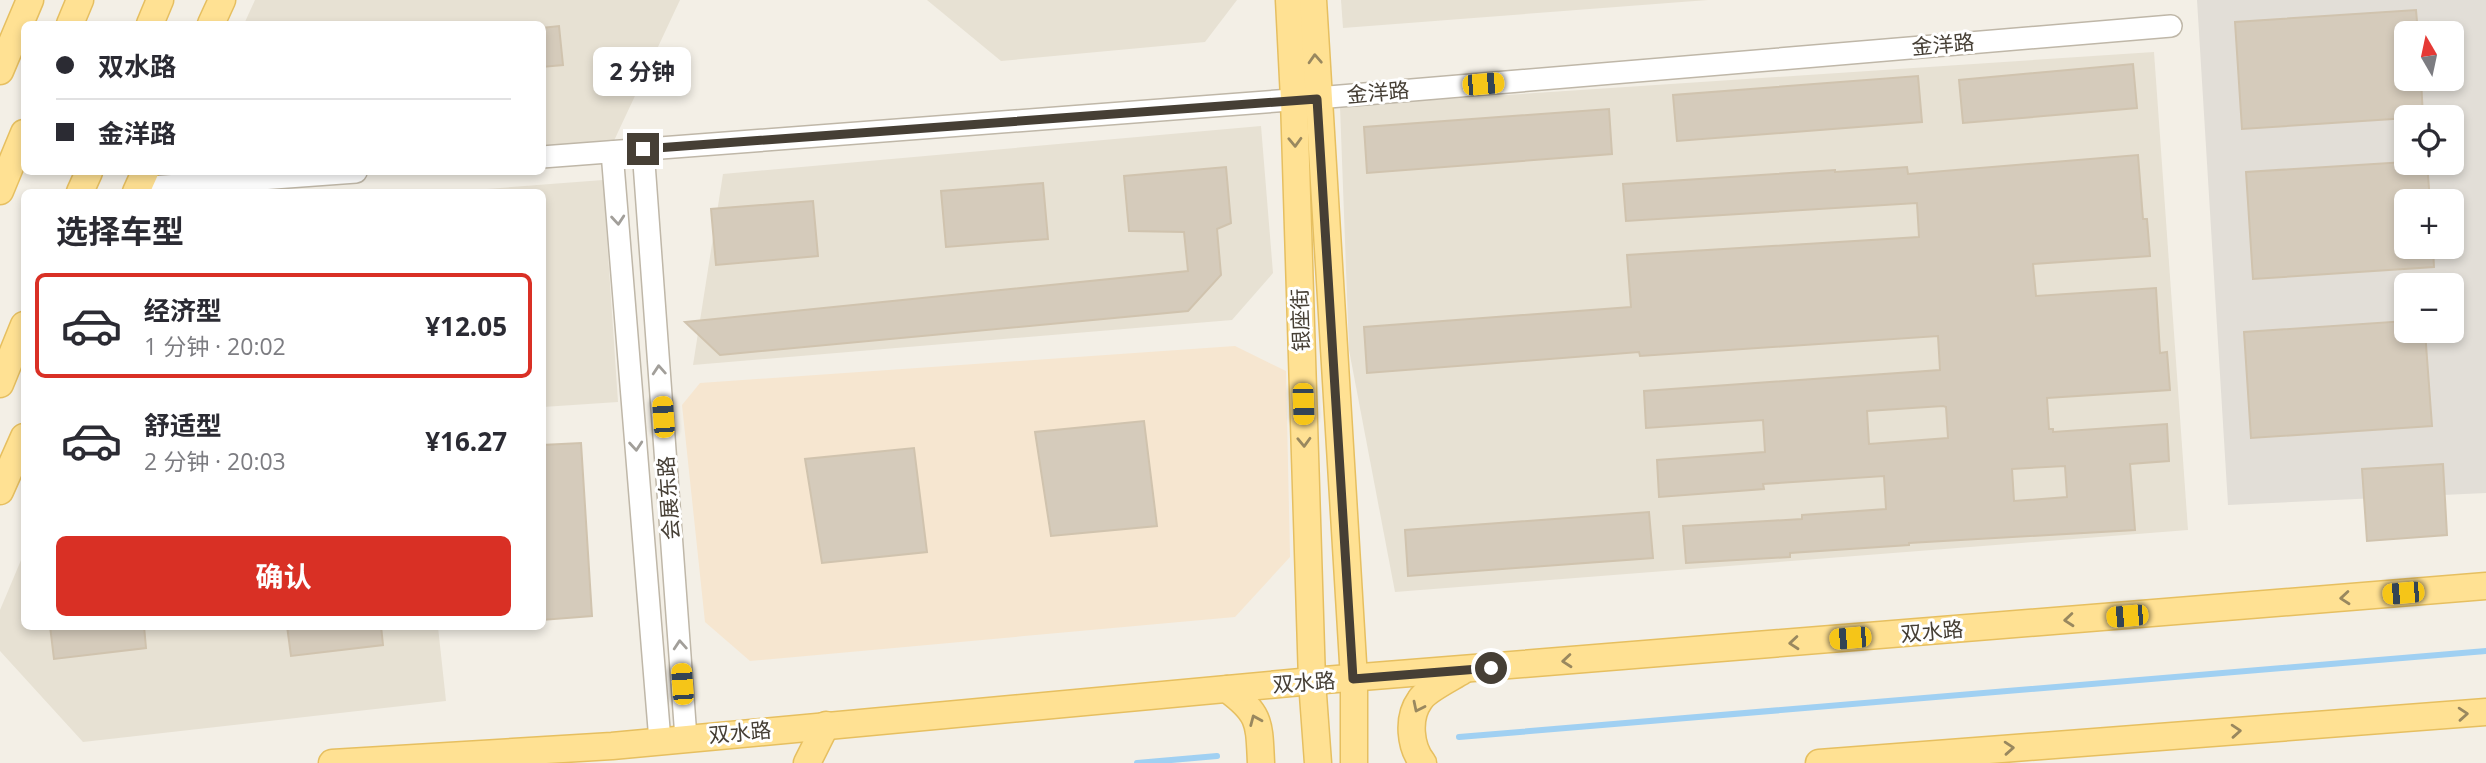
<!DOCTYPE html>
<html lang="zh">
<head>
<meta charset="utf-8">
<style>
	body { margin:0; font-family:"Open Sans","Noto Sans SC",sans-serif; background:#f7f7f7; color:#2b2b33; height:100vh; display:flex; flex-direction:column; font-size:26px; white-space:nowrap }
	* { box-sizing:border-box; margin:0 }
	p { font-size:23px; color:#7c7c81 }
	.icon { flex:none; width:38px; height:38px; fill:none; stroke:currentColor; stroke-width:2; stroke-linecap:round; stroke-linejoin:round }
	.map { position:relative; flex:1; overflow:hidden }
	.drawer { position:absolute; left:21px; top:189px; width:525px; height:441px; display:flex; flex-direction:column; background:#fff; border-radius:10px; box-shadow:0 4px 10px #0003 }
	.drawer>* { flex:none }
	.hud { position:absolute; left:21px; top:21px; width:525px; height:154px; border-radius:10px; box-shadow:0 4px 10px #0003; display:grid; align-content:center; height:154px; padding:0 35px; background:#fff }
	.needle { width:46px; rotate:351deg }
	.controls { position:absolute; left:2394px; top:21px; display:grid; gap:14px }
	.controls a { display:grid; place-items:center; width:70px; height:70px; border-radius:10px; background:#fff; box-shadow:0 4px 10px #0003; font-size:35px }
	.end { position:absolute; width:32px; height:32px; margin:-16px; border:9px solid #463f35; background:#fff; box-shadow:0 0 0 4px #fff }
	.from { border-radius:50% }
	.bubble { position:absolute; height:49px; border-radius:10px; background:#fff; box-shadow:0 4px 10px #0003; font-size:23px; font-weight:700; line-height:49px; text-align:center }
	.car { position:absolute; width:21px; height:42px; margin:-21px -10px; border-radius:9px; box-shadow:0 0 5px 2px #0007; background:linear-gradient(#f5c518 24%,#345 0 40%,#f5c518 0 76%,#345 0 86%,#f5c518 0) }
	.hud b { display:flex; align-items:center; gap:24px; height:66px; font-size:26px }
	.hud b+b { border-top:2px solid #e1e1e2 }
	.hud i { width:18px; height:18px; background:#2b2b33 }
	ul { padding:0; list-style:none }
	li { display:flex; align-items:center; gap:21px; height:105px; margin:0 14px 10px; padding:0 21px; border:4px solid transparent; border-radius:10px }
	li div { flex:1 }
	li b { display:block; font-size:26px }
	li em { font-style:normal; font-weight:700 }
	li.current { border-color:#d93025 }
	li>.icon { width:63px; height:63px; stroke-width:1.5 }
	h2 { padding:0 35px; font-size:32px; line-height:84px }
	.button { display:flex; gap:14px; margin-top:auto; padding:14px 35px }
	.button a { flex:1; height:80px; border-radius:10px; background:#d93025; color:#fff; font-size:28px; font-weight:700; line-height:80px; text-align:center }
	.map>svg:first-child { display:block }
	.residential { fill:#e7e1d3 }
	.commercial { fill:#f6e6d0 }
	.industrial { fill:#e2ded7; fill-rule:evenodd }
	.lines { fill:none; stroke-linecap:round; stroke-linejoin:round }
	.stream { stroke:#a0d0f2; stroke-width:6 }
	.building { fill:#d5cbbb; stroke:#d0c3ae; stroke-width:2; fill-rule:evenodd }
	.minor-casing { stroke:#bfb7a8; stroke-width:24 }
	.major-casing { stroke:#e6bf60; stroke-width:29 }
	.minor { stroke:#fff; stroke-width:21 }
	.major { stroke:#ffe193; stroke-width:26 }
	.oneway { stroke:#99885f }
	.oneway2 { stroke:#a29f9a }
	.route { stroke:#463f35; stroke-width:9 }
	.labels { text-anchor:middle; stroke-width:6; stroke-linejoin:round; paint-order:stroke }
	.street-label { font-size:21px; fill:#463f35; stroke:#fff }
</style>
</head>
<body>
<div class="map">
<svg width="2486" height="763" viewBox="0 0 2486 763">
	<rect width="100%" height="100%" fill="#f3efe6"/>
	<!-- residential -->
	<g class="residential">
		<polygon points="255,0 680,0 611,147 543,152 542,24 244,24"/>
		<polygon points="927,0 1237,0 1205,42 1001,61"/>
		<polygon points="1341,0 1708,0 1343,28"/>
		<polygon points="2154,52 2188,530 1395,592 1349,350 1340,106"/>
		<polygon points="1261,126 1273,273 1232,320 693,365 723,174"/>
		<polygon points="603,180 618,402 543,407 542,192 447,192"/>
		<polygon points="24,553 24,626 438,627 446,701 83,742 0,651 0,610"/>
	</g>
	<!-- commercial -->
	<polygon class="commercial" points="1235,346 1286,371 1290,557 1235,617 750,661 705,622 682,405 700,383"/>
	<!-- industrial -->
	<path class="industrial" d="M 2197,0 L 2486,0 L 2486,493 L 2228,505 ZM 2406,33 L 2452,33 L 2452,79 L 2406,79 ZM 2406,117 L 2452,117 L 2452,163 L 2406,163 ZM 2406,201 L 2452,201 L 2452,247 L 2406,247 ZM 2406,285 L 2452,285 L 2452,331 L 2406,331 Z"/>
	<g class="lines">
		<!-- stream -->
		<g class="stream">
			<polyline points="1459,737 2486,651"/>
			<polyline points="1137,763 1217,756"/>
		</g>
	</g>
	<!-- building -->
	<g class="building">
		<polygon points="2416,10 2418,33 2406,33 2406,79 2421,79 2423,117 2242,129 2235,22"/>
		<polygon points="559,26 563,65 542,67 542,28"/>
		<polygon points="2133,64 2137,108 1963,123 1959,80"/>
		<polygon points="1918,76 1922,122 1677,141 1673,95"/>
		<polygon points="1609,109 1612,154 1367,173 1364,127"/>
		<path d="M 2138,155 L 2143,219 L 2147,219 L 2150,256 L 2033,264 L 2036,296 L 2156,288 L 2160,353 L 2167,352 L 2170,390 L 2047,398 L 2049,429 L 2053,429 L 2053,432 L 2167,424 L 2169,461 L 2130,464 L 2135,530 L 1909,543 L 1909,545 L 1790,553 L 1790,557 L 1686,563 L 1683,526 L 1802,519 L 1802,515 L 1886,509 L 1884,476 L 1763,484 L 1764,489 L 1659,497 L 1657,460 L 1765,452 L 1763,420 L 1646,428 L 1644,391 L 1940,370 L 1938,336 L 1640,356 L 1639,352 L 1367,373 L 1364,327 L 1631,307 L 1627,255 L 1919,237 L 1917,203 L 1626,221 L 1623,184 L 1835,170 L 1835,172 L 1907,167 L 1908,174 ZM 1943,406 L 1946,407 L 1948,438 L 1869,444 L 1867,411 ZM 2065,466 L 2067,497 L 2014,501 L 2012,469 Z"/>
		<polygon points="2406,162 2427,163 2430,201 2406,201 2406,247 2433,247 2434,267 2253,279 2246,172"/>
		<polygon points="1226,167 1231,223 1217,229 1221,275 1188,311 720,355 685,322 1188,271 1184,232 1129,231 1124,176"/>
		<polygon points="1043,183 1048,239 946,247 941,191"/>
		<polygon points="813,201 818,256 716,265 711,209"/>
		<polygon points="2406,321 2406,331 2425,331 2432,426 2251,438 2244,332"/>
		<polygon points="1144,421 1157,526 1051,536 1035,432"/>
		<polygon points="581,443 592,616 542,620 542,445"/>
		<polygon points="914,448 927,552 822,563 805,459"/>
		<polygon points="2443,464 2447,535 2367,541 2362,469"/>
		<polygon points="1649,512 1653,558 1408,576 1405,530"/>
		<polygon points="50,626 144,626 146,648 54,659"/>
		<polygon points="287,626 381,626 383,645 291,656"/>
	</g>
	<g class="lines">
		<!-- minor casing -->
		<g class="minor-casing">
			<g id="minor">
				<polyline points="643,149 686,738"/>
				<polyline points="612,152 660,741"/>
				<polyline points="542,157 1317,98 2171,26"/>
				<polyline points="138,188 356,172"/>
			</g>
		</g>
		<!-- major casing -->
		<g class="major-casing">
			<g id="major">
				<polyline points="1289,0 1294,99 1312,681 1318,763"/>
				<polyline points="1313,0 1354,679 1354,763"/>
				<polyline points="70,24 80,0"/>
				<polyline points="150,24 160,0"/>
				<polyline points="211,24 222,0"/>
				<polyline points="0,71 30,0"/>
				<polyline points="0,191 24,133"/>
				<polyline points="80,192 89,172"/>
				<polyline points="136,192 145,172"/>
				<polyline points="0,384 24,325"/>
				<polyline points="0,491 24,437"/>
				<path d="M 1227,689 C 1261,714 1259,723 1261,763"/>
				<polyline points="332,763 612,746 1312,681 2486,586"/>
				<polyline points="807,763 826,725"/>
				<path d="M 1423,763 C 1410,747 1407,718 1420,700 C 1426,690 1451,678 1462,671"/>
				<polyline points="1819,763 2486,712"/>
			</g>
		</g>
		<!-- minor -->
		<use href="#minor" class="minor"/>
		<!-- major -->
		<use href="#major" class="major"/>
	</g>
	<!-- one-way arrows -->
	<defs><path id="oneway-chevron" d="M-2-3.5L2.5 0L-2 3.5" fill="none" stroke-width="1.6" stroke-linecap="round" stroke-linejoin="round" transform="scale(1.75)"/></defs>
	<g class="oneway">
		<use href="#oneway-chevron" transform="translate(1315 59) rotate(-93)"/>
		<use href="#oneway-chevron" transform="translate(1295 142) rotate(88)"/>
		<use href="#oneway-chevron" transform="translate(1304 442) rotate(88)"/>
		<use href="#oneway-chevron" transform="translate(2345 598) rotate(175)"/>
		<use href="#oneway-chevron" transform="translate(2069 620) rotate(175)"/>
		<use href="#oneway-chevron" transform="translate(1794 643) rotate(175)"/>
		<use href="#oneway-chevron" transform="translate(1567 661) rotate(175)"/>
		<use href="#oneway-chevron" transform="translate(1418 707) rotate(116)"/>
		<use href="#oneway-chevron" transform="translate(2463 714) rotate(-4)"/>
		<use href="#oneway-chevron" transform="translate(1255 720) rotate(-113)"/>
		<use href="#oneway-chevron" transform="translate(2236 731) rotate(-4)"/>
		<use href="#oneway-chevron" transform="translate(2009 748) rotate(-4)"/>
	</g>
	<g class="oneway2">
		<use href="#oneway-chevron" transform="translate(618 220) rotate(85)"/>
		<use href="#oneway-chevron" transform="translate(659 370) rotate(-94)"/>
		<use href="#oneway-chevron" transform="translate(636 446) rotate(85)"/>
		<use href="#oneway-chevron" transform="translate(680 645) rotate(-94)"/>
	</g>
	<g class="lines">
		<!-- route -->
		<polyline class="route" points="643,149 1317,99 1353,679 1491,668"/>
	</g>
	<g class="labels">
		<!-- street labels -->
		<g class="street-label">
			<text transform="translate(1943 45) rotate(-5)" y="7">金洋路</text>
			<text transform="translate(1378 93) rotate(-5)" y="7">金洋路</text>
			<text transform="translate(1301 320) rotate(-92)" y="7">银座街</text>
			<text transform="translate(669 498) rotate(-94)" y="7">会展东路</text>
			<text transform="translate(1932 632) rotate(-5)" y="7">双水路</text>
			<text transform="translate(1304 683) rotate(-4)" y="7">双水路</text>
			<text transform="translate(740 733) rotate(-5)" y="7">双水路</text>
		</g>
	</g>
</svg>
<div class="controls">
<a><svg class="needle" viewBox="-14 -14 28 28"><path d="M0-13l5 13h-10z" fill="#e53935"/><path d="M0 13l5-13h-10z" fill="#7c7c81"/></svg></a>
<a><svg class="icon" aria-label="locate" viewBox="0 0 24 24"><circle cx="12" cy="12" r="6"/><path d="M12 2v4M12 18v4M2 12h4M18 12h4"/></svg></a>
<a>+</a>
<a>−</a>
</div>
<i class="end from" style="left:1491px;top:668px"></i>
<i class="end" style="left:643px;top:149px"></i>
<div class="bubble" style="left:593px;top:47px;width:98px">2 分钟</div>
<i class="car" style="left:1483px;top:84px;rotate:85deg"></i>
<i class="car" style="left:1303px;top:404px;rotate:178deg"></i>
<i class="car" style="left:663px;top:417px;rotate:356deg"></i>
<i class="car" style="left:2403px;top:593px;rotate:265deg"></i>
<i class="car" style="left:2127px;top:616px;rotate:265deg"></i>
<i class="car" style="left:1850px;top:638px;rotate:265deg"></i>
<i class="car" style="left:682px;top:684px;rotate:356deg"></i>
<div class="hud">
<b><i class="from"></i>双水路</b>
<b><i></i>金洋路</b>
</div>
<section class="drawer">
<h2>选择车型</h2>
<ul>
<li class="current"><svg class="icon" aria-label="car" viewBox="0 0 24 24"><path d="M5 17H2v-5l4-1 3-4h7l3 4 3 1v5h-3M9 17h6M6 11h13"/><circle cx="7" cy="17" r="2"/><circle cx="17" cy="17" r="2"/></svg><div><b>经济型</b><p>1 分钟 · 20:02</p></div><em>¥12.05</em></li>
<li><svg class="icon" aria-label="car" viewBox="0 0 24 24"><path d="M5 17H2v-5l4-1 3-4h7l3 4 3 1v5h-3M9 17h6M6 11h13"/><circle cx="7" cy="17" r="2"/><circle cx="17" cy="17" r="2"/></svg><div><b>舒适型</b><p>2 分钟 · 20:03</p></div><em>¥16.27</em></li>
</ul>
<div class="button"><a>确认</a></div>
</section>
</div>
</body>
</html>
